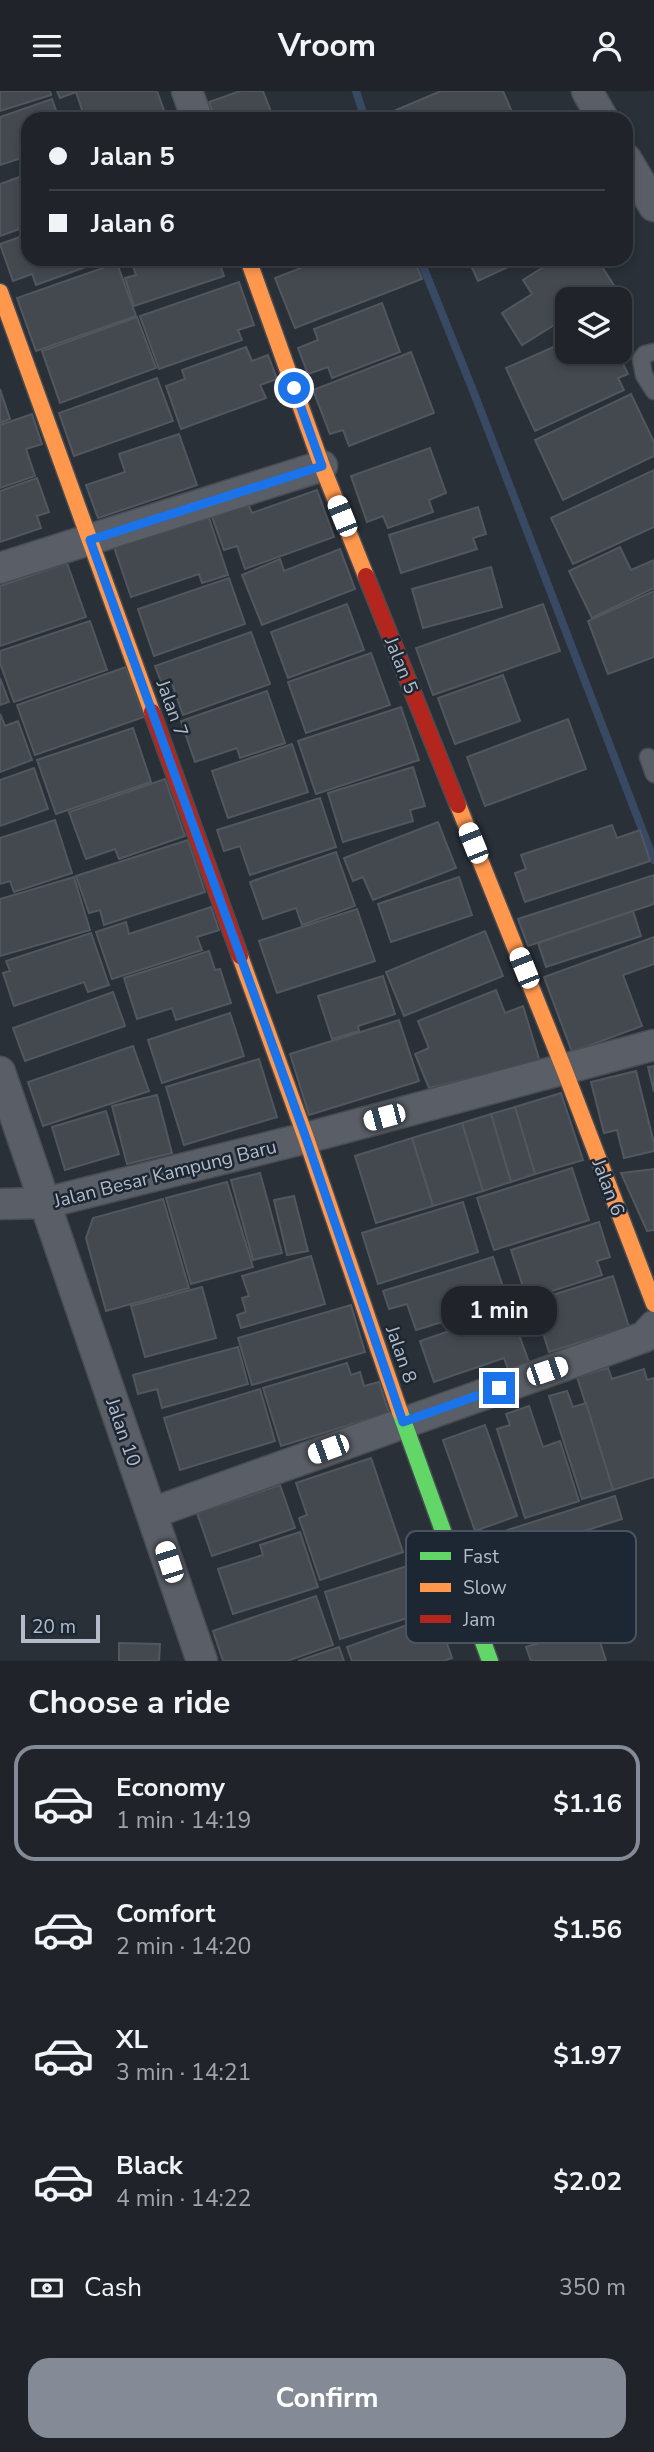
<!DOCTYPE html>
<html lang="en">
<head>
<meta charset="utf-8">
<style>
	body { margin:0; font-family:"Nunito Sans",sans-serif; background:#282c32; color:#f1f3f6; height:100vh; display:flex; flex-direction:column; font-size:26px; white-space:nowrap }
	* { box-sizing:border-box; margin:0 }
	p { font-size:23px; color:#a2a4a8 }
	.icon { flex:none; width:38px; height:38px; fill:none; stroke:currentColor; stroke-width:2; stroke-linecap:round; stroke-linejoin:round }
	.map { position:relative; height:1570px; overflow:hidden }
	.details { display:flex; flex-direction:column; background:#20242a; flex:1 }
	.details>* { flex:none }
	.guide { position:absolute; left:21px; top:21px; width:612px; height:154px; border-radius:21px; box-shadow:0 4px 10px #0003,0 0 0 2px #3d4147; display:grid; align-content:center; height:154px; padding:0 28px; background:#20242a }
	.buttons { position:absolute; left:555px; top:196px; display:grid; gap:14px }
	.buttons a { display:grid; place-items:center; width:77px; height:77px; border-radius:14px; background:#20242a; box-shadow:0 4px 10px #0003,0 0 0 2px #3d4147; font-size:35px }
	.scale { position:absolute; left:21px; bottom:18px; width:79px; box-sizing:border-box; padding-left:7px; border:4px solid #b4bcc9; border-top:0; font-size:19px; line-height:24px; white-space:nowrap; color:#b4bcc9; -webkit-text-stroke:5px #1d2633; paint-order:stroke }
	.end { position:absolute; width:32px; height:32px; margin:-16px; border:9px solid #1a73e8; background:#fff; box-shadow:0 0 0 4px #fff }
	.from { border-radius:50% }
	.bubble { position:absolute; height:49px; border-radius:21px; background:#20242a; box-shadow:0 4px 10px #0003,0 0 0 2px #3d4147; font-size:23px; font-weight:700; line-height:49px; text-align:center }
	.car { position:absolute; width:21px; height:42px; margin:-21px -10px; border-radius:9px; box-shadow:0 0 5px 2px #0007; background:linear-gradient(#fff 24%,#345 0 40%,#fff 0 76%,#345 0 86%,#fff 0) }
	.guide b { display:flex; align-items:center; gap:24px; height:66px; font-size:26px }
	.guide b+b { border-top:2px solid #3d4147 }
	.guide i { width:18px; height:18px; background:#f1f3f6 }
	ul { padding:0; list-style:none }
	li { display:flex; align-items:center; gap:21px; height:116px; margin:0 14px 10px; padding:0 14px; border:4px solid transparent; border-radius:21px }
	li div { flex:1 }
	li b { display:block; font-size:26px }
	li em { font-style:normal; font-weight:700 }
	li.on { border-color:#848b96 }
	li>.icon { width:63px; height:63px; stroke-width:1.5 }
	h2 { padding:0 28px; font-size:32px; line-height:84px }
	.pay { display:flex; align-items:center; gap:18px; height:77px; padding:0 28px; font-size:26px }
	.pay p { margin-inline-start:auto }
	.primary-button { display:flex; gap:14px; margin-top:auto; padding:14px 28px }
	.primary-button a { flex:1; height:80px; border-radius:21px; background:#848b96; color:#fff; font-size:28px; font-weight:700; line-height:80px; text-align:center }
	header { display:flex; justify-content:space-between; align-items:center; height:91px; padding:0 28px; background:#20242a; font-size:32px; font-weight:700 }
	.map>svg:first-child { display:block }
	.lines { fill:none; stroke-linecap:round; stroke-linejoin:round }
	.stream { stroke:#384963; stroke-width:8 }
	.building { fill:#444950; stroke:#52575f; stroke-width:2 }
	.lane-casing { stroke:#484c53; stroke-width:19 }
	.street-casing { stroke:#484c53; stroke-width:33 }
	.fast-casing { stroke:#484c53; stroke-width:19 }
	.slow-casing { stroke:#484c53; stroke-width:19 }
	.jam-casing { stroke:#484c53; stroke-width:19 }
	.lane { stroke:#5a5e66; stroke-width:16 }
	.street { stroke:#5a5e66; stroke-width:30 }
	.fast { stroke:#63d668; stroke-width:16 }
	.slow { stroke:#ff974d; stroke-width:16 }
	.jam { stroke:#b3261e; stroke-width:16 }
	.route { stroke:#1a73e8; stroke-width:9 }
	.labels { text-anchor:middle; stroke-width:5; stroke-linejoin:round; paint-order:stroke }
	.street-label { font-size:19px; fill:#b4bcc9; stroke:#1d2633 }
	.key { fill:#1d2633; stroke:#4a5360; stroke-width:2 }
	.key-label { font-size:19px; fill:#b4bcc9 }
</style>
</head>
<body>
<header><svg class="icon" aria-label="menu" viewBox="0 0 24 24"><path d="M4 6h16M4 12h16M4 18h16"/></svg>Vroom<svg class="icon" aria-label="person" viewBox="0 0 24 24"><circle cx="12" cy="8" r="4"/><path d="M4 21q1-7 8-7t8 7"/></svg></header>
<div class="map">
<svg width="654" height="1570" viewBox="0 0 654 1570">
	<rect width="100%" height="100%" fill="#2a3038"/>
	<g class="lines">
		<!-- stream -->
		<g class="stream">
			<polyline points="356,0 365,28"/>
			<polyline points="420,168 472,297 654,769"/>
		</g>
	</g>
	<!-- building -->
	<g class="building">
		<polygon points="0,0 50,0 51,4 0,20"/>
		<polygon points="57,0 157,0 166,25 156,28 85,28 76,1 60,7"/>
		<polygon points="240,0 263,0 271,21 253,28 215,28 209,11"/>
		<polygon points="441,0 503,0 515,28 400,28 396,19"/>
		<polygon points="52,8 59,28 28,28 28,65 0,74 0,26"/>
		<polygon points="284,21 287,28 263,28"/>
		<polygon points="28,83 28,135 0,145 0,93"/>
		<polygon points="28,143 28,168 108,168 36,194 32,183 13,190 0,153"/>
		<polygon points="143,168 218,168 224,185 134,215 125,187 136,184 132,172"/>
		<polygon points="324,168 414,168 422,188 295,237 275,187"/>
		<polygon points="468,168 525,168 478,190"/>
		<polygon points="556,168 597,168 615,196 595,208 567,208 567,226 522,254 502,222 532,203 523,189"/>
		<polygon points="117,172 136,225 36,260 17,207"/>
		<polygon points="239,191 254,234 238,239 242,249 159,278 140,225"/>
		<polygon points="382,212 400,261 332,287 328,276 308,283 298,257 318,249 314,238"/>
		<polygon points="137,226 156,277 60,312 42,260"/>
		<polygon points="567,250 567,261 617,261 628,283 618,287 624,299 535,340 506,277"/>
		<polygon points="246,256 252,270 268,264 277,288 260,294 266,307 181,338 166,295 185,288 182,279"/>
		<polygon points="411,261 434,322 349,355 343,339 330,343 313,299"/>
		<polygon points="157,287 173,330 74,365 59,322"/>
		<polygon points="0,298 10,328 0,332"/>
		<polygon points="631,303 654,351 654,365 563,409 535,349"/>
		<polygon points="32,323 42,353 26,358 35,385 0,397 0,334"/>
		<polygon points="179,343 197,394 98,427 86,394 125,381 119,363"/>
		<polygon points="430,357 446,402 429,409 433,421 388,437 383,425 367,431 351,385"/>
		<polygon points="654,379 654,436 573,473 551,427"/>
		<polygon points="37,387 49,421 37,425 41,437 0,451 0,400"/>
		<polygon points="317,399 334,446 245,478 237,455 224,459 212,426 248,413 252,422"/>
		<polygon points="478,416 486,443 473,447 477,458 401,482 389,444"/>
		<polygon points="208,424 228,484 202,492 199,483 131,506 114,456"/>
		<polygon points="620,456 631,479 654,469 654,497 592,527 569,480"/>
		<polygon points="340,458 355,498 262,534 242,484 280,468 284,480"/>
		<polygon points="67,472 86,526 0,555 0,495"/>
		<polygon points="491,476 502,516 423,537 412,498"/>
		<polygon points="229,487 245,533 154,565 138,518"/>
		<polygon points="654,500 654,566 608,583 588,530"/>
		<polygon points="347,513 364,559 288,587 271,541"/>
		<polygon points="543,513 560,560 433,604 416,557"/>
		<polygon points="90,530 107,579 14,611 0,572 0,560"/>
		<polygon points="251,541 270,593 183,624 171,590 162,593 155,575"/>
		<polygon points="371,562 390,614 306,642 288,591"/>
		<polygon points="126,576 144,626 35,664 17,614"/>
		<polygon points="503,584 520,630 455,653 438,607"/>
		<polygon points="0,587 9,611 0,614"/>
		<polygon points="267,600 285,652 240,667 237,657 195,671 181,630"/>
		<polygon points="401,616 419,669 316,703 298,650"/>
		<polygon points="0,623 5,635 18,630 32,669 0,681"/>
		<polygon points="568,628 586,678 485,715 467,666"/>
		<polygon points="133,637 151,691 56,723 37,669"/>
		<polygon points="292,653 308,701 228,727 212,680"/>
		<polygon points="413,676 425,715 410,719 413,730 343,751 328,702"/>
		<polygon points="34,677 48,718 0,735 0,689"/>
		<polygon points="165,688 185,745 119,768 115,758 86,768 69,721"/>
		<polygon points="320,707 336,756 250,784 240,755 224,760 217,739"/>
		<polygon points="55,729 72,782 14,801 10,790 0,793 0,747"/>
		<polygon points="438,731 456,777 373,809 363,786 353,790 344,767"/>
		<polygon points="612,734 617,747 640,739 650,770 525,811 515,782 526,778 521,764"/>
		<polygon points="188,749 205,801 104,834 100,819 89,822 76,785"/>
		<polygon points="336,761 355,815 302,834 296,817 263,828 250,791"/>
		<polygon points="654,784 654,813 528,855 518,828"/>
		<polygon points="74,786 90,839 0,865 0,808"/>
		<polygon points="459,786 472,824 391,851 378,813"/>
		<polygon points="211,816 219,839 197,846 202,859 112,888 96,841 126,831 129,843"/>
		<polygon points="357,818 375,870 277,902 259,850"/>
		<polygon points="633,820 641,845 546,876 538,852"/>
		<polygon points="485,840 503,885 404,925 386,881"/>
		<polygon points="91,842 109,894 88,901 84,891 14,915 3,882 10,880 6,870"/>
		<polygon points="654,846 654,873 623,884 642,935 572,961 544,886"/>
		<polygon points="209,860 215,879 220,878 231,912 176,929 172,917 137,928 124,887"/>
		<polygon points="383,885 395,923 358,935 359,940 332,948 318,905"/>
		<polygon points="496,899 505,922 523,915 540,971 429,997 415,963 429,957 418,930"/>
		<polygon points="113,901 125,935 25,970 13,937"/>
		<polygon points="230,922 244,965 162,992 148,949"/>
		<polygon points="399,929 419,990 309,1024 290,963"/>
		<polygon points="133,955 149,1000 43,1035 28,991"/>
		<polygon points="259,968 277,1026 184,1054 166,996"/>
		<polygon points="654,975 654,1001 648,976"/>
		<polygon points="636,980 654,1052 654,1060 624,1067 617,1039 604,1042 591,991"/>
		<polygon points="561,1002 583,1069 535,1083 515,1016"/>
		<polygon points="157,1004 172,1062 127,1073 112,1015"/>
		<polygon points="515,1016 535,1083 511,1091 491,1023"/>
		<polygon points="106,1020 119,1063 65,1079 52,1036"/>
		<polygon points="491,1023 511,1091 483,1100 462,1032"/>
		<polygon points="462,1032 483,1100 433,1115 412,1047"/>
		<polygon points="412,1047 433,1115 376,1132 355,1065"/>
		<polygon points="572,1077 589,1129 494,1159 477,1107"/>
		<polygon points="654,1078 654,1139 647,1140 621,1082"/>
		<polygon points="260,1082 282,1162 253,1169 231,1089"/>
		<polygon points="227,1091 253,1176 191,1193 166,1107"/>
		<polygon points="294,1105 308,1160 287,1164 274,1109"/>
		<polygon points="163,1108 189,1197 106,1220 86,1147 93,1127"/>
		<polygon points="463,1111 478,1161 378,1193 362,1142"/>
		<polygon points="599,1131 610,1166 597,1170 602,1184 527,1208 511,1159"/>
		<polygon points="311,1165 325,1213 241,1237 237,1224 246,1221 242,1207 249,1205 242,1185"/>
		<polygon points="493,1166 508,1211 416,1239 407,1213 389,1218 383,1200"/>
		<polygon points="613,1185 629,1236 549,1261 533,1210"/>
		<polygon points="202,1196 216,1247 145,1266 131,1215"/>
		<polygon points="351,1214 365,1261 252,1294 238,1247"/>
		<polygon points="510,1219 530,1274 509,1281 504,1267 434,1291 420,1250"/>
		<polygon points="238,1256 248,1293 162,1317 157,1298 138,1303 133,1284"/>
		<polygon points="347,1272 351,1284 360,1281 364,1295 379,1291 389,1322 281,1355 263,1297"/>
		<polygon points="608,1277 612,1288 644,1278 647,1289 654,1287 654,1386 613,1399 577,1286"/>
		<polygon points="260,1298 275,1350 180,1379 164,1327"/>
		<polygon points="567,1300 573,1316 586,1312 613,1399 582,1408 549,1305"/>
		<polygon points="529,1315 543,1356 560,1350 579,1410 525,1427 497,1338 510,1334 506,1323"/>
		<polygon points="485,1334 517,1425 475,1440 443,1349"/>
		<polygon points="371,1367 403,1461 320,1489 299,1427 307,1424 296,1392"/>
		<polygon points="280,1394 295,1437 212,1465 197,1422"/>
		<polygon points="615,1405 622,1428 487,1471 479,1448"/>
		<polygon points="300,1441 318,1496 233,1523 218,1478 263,1464 260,1454"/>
		<polygon points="417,1472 433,1519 340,1548 325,1501"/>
		<polygon points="316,1505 333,1554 287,1570 223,1570 213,1540"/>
		<polygon points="437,1523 452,1567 443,1570 352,1570 347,1556"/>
		<polygon points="595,1535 606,1570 531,1570 526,1556"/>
		<polygon points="119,1552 160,1553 159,1570 119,1570"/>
		<polygon points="339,1556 344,1570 298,1570"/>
	</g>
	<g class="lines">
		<!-- lane casing -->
		<g class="lane-casing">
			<g id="lane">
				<polyline points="654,261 645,263 641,268 644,284 654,300"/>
				<polyline points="648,666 654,683"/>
			</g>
		</g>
		<!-- street casing -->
		<g class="street-casing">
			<g id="street">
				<polyline points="187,0 197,28"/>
				<polyline points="587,0 603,28"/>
				<polyline points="626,68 654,115"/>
				<polyline points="0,477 322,375"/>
				<polyline points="0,981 202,1570"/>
				<polyline points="0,1113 45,1112 306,1047 654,954"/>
				<polyline points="152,1422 644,1246 654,1235"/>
			</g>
		</g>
		<!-- fast casing -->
		<g class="fast-casing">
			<polyline id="fast" points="400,1321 490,1570"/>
		</g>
		<!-- slow casing -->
		<g class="slow-casing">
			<g id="slow">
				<polyline points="248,168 322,375 366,485"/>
				<polyline points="0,201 152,621"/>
				<polyline points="458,714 564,978 654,1213"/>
				<polyline points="240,865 306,1047 400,1321"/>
			</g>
		</g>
		<!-- jam casing -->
		<g class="jam-casing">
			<g id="jam">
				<polyline points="366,485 458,714"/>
				<polyline points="152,621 240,865"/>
			</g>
		</g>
		<!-- lane -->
		<use href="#lane" class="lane"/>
		<!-- street -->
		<use href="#street" class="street"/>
		<!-- fast -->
		<use href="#fast" class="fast"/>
		<!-- slow -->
		<use href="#slow" class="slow"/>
		<!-- jam -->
		<use href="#jam" class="jam"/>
	</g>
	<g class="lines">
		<!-- route -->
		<polyline class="route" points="294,297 322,375 90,449 306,1047 403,1331 499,1297"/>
	</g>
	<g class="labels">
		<!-- street labels -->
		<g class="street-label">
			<text transform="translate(402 574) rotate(68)" y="7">Jalan 5</text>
			<text transform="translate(173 617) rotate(70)" y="7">Jalan 7</text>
			<text transform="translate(165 1082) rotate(-14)" y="7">Jalan Besar Kampung Baru</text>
			<text transform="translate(609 1096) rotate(69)" y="7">Jalan 6</text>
			<text transform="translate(402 1263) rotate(71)" y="7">Jalan 8</text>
			<text transform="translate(124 1341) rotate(71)" y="7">Jalan 10</text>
		</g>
	</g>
	<!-- legend -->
	<rect x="406" y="1440" width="230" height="112" rx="10" class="key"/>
	<rect x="420" y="1461" width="31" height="8" fill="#63d668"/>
	<rect x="420" y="1492" width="31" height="9" fill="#ff974d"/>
	<rect x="420" y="1524" width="31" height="8" fill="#b3261e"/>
	<g class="key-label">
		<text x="463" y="1472">Fast</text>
		<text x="463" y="1503">Slow</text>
		<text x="463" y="1535">Jam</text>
	</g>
</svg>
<div class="buttons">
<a><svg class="icon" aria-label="layers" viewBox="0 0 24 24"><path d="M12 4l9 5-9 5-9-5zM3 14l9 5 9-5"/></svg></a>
</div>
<div class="scale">20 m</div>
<i class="end from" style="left:294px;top:297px"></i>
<i class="end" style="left:499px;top:1297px"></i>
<div class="bubble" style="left:441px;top:1195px;width:116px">1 min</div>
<i class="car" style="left:342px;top:425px;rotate:338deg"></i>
<i class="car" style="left:473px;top:752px;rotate:338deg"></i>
<i class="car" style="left:524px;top:877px;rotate:338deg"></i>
<i class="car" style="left:384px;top:1026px;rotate:255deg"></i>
<i class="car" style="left:547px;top:1280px;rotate:71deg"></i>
<i class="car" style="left:328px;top:1358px;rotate:250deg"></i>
<i class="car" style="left:169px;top:1471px;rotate:342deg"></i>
<div class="guide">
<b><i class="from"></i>Jalan 5</b>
<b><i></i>Jalan 6</b>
</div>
</div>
<section class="details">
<h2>Choose a ride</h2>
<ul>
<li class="on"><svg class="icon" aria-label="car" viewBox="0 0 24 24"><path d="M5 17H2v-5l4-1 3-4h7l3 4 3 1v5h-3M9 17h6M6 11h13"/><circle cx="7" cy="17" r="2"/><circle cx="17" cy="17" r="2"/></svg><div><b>Economy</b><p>1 min · 14:19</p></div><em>$1.16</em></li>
<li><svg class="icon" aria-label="car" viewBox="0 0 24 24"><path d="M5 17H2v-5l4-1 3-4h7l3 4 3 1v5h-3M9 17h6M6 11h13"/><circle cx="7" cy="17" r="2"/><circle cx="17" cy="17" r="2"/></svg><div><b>Comfort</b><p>2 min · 14:20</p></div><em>$1.56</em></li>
<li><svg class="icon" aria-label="car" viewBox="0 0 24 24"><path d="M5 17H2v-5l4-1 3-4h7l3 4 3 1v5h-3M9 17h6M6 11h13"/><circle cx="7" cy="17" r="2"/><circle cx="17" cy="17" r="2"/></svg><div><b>XL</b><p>3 min · 14:21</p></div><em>$1.97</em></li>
<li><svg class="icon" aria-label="car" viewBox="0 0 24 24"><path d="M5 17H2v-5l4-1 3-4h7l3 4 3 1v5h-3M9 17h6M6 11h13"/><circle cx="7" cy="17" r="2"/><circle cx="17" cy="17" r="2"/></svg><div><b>Black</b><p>4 min · 14:22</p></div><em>$2.02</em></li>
</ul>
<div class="pay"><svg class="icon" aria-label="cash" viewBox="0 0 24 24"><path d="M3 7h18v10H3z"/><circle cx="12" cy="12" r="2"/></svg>Cash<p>350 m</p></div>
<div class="primary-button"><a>Confirm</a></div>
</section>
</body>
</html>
